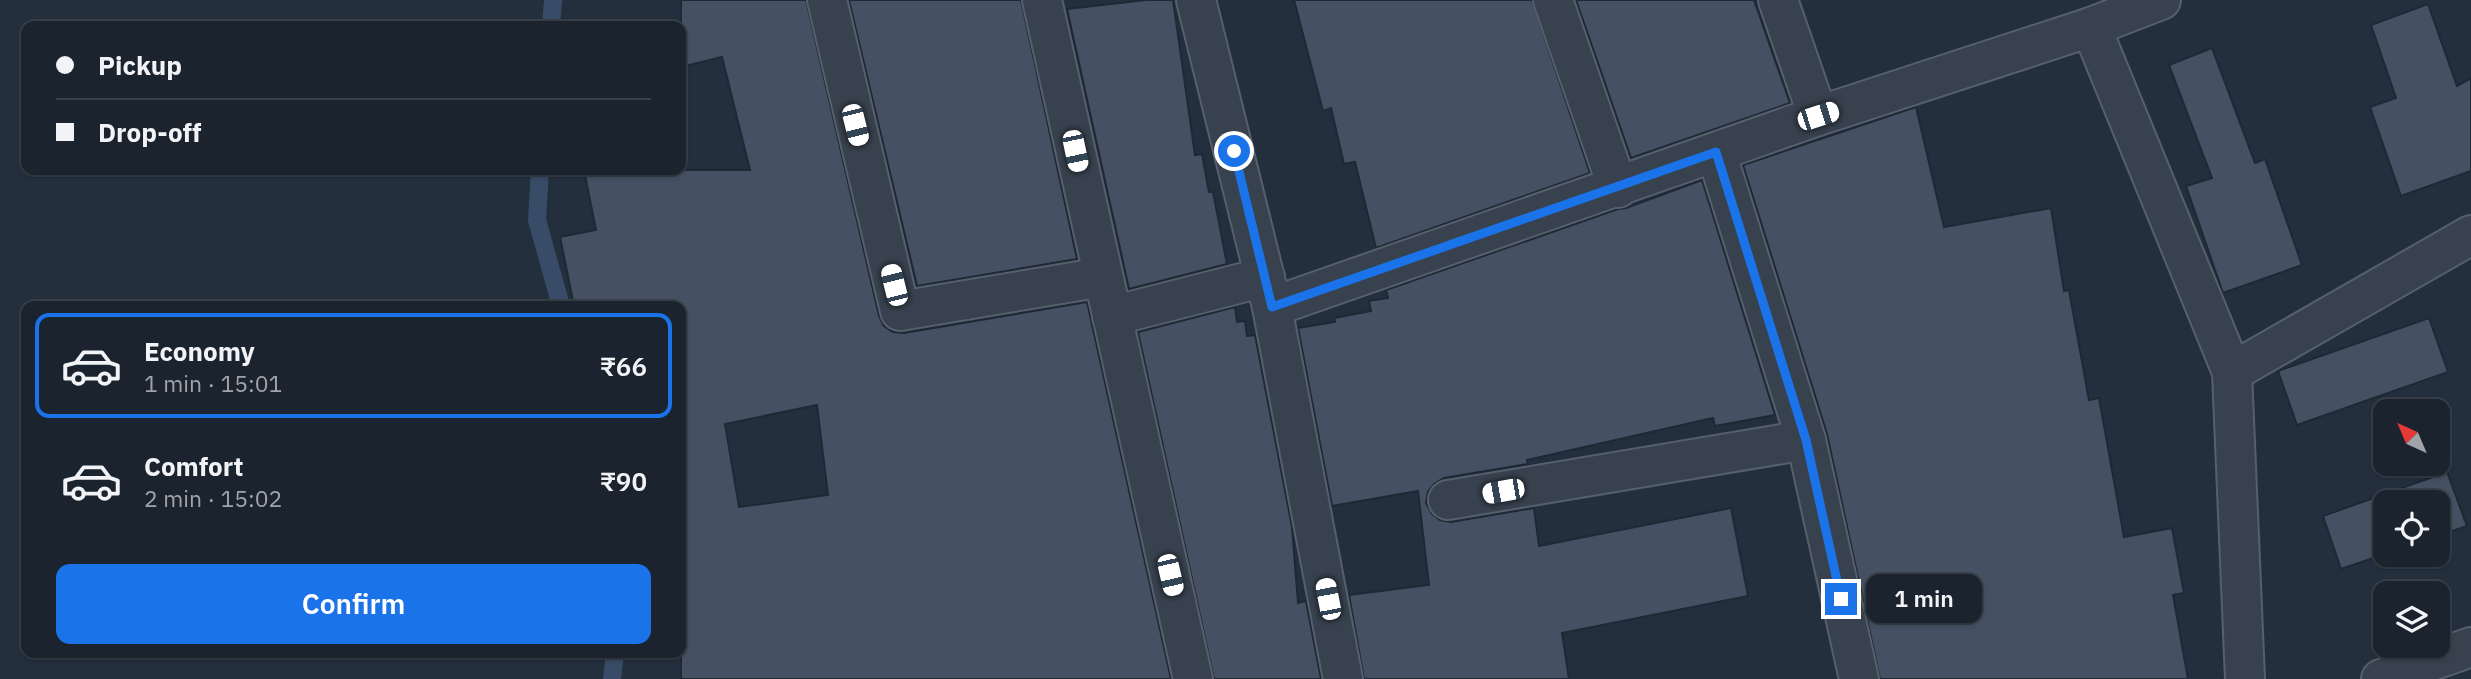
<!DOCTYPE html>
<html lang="en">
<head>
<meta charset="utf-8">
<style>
	body { margin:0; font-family:"IBM Plex Sans",sans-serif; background:#282f3a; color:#f1f3f6; height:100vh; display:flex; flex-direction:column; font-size:26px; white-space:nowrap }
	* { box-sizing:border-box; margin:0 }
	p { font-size:23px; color:#a0a4aa }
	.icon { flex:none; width:38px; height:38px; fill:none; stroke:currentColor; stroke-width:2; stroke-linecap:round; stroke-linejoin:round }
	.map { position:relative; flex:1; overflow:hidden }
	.panel { position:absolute; left:21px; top:301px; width:665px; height:357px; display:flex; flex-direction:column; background:#1b232e; border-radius:14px; box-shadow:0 2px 5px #0004,0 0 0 2px #39404a }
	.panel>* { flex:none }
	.banner { position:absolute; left:21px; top:21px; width:665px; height:154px; border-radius:14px; box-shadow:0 2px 5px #0004,0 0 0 2px #39404a; display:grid; align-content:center; height:154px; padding:0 35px; background:#1b232e }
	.needle { width:46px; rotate:316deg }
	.buttons { position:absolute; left:2373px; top:399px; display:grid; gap:14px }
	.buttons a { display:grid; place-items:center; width:77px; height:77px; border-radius:14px; background:#1b232e; box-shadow:0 2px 5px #0004,0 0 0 2px #39404a; font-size:35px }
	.end { position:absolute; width:32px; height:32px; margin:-16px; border:9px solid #1a73e8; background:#fff; box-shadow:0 0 0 4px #fff }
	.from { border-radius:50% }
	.bubble { position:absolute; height:49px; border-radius:14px; background:#1b232e; box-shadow:0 2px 5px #0004,0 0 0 2px #39404a; font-size:23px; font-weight:600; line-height:49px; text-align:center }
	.car { position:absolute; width:21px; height:42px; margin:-21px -10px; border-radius:9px; box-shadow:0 0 5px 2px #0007; background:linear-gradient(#fff 24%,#345 0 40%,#fff 0 76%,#345 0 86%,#fff 0) }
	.banner b { display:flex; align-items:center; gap:24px; height:66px; font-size:26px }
	.banner b+b { border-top:2px solid #39404a }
	.banner i { width:18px; height:18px; background:#f1f3f6 }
	ul { padding:12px 0 0; list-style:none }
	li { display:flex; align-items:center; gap:21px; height:105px; margin:0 14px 10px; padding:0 21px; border:4px solid transparent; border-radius:14px }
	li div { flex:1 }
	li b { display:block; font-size:26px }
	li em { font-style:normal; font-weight:600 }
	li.active { border-color:#1a73e8 }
	li>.icon { width:63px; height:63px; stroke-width:1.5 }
	.action { display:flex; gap:14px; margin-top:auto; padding:14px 35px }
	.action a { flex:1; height:80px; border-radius:14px; background:#1a73e8; color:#fff; font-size:28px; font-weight:600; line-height:80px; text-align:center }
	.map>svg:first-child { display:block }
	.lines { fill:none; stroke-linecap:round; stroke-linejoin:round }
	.stream { stroke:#394c67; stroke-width:18 }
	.building { fill:#455162; stroke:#1f2835; stroke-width:2; fill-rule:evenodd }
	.street-casing { stroke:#565f6c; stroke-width:42 }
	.street { stroke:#38414e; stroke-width:38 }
	.route { stroke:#1a73e8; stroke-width:9 }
</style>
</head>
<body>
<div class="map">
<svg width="2471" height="679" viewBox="0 0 2471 679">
	<rect width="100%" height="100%" fill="#242f3e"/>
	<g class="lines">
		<!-- stream -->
		<g class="stream">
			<polyline points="551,26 553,0"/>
			<polyline points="540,170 537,220 561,306"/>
			<polyline points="612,679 615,653"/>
		</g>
	</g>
	<!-- building -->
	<g class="building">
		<path d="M 681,0 L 806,0 L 879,316 L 884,326 L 893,332 L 904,333 L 1087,302 L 1171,679 L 681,679 L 681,306 L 574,306 L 560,237 L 596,230 L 584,170 L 750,170 L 722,57 L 681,67 ZM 817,405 L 828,495 L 739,507 L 725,424 Z"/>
		<polygon points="849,0 1021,0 1077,259 917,286"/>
		<polygon points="1146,0 1173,0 1195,155 1202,154 1209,192 1213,192 1227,264 1129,289 1067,9"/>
		<polygon points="1294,0 1532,0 1590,173 1376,248 1355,162 1344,164 1331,108 1323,111"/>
		<polygon points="1576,0 1754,0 1790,103 1631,158"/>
		<polygon points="2428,4 2457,86 2471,78 2471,171 2401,196 2370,107 2396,98 2371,25"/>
		<polygon points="2212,48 2255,163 2265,159 2302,265 2223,293 2186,186 2212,178 2169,65"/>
		<polygon points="1916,107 1944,227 2051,208 2064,291 2069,290 2089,400 2099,398 2124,537 2172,528 2184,593 2173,595 2188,679 1880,679 1827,434 1743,165"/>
		<polygon points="1702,180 1775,415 1715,426 1713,418 1527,460 1528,464 1444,478 1434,484 1428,492 1426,503 1432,514 1440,520 1451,522 1534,508 1539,546 1731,508 1748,596 1562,633 1569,679 1364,679 1349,595 1429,585 1418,491 1332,506 1298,328 1335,322 1334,318 1371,311 1369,301 1388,298 1386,290 1618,209 1626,208"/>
		<polygon points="1235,307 1237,322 1245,321 1247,336 1255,335 1292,527 1298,603 1306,601 1321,679 1214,679 1138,332"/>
		<polygon points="2429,318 2448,372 2297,425 2278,371"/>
		<polygon points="2447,472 2467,526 2438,536 2438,502 2385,502 2385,554 2341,569 2323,516"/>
	</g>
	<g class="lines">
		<!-- street casing -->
		<g class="street-casing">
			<g id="street">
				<polyline points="827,0 900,311 1103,277"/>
				<polyline points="1042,0 1193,679"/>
				<polyline points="1196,0 1272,307 1343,679"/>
				<polyline points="1553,0 1618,188"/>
				<polyline points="1778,0 1818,116"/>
				<polyline points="2091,27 2232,372 2245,679"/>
				<polyline points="1716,152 1806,440 1859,679"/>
				<polyline points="1272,307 1818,116 2091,27 2161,0"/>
				<polyline points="1112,316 1265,277"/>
				<polyline points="2232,372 2471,235"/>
				<polyline points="1448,500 1806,440"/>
				<polyline points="2381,679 2471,647"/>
			</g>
		</g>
		<!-- street -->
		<use href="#street" class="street"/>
	</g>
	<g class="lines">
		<!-- route -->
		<polyline class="route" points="1234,151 1272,307 1716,152 1806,440 1841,599"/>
	</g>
</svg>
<div class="buttons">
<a><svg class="needle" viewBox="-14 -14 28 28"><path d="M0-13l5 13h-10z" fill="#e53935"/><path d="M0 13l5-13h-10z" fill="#a0a4aa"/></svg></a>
<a><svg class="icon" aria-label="locate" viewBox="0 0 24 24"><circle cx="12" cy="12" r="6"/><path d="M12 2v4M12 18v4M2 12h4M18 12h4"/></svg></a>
<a><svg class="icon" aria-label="layers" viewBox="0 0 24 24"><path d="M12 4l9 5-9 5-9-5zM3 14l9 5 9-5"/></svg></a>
</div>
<i class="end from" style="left:1234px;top:151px"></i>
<i class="end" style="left:1841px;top:599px"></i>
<div class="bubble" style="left:1866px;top:574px;width:116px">1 min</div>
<i class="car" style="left:1818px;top:116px;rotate:72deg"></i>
<i class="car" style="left:855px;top:125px;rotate:166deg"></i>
<i class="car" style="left:1075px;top:151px;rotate:168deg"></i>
<i class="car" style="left:894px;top:285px;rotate:346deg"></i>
<i class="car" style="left:1503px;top:491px;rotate:260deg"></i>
<i class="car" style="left:1170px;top:575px;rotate:167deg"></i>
<i class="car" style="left:1328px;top:599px;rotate:349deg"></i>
<div class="banner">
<b><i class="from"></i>Pickup</b>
<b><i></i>Drop-off</b>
</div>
<section class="panel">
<ul>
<li class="active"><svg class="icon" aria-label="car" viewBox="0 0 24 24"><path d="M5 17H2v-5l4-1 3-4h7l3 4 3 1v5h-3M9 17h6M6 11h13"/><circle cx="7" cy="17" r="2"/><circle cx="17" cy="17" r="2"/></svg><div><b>Economy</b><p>1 min · 15:01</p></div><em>₹66</em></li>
<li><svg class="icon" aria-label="car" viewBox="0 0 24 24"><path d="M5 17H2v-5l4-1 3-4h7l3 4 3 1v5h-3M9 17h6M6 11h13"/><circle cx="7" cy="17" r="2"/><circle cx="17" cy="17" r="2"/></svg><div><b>Comfort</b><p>2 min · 15:02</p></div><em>₹90</em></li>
</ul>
<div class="action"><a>Confirm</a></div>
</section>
</div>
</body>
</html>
